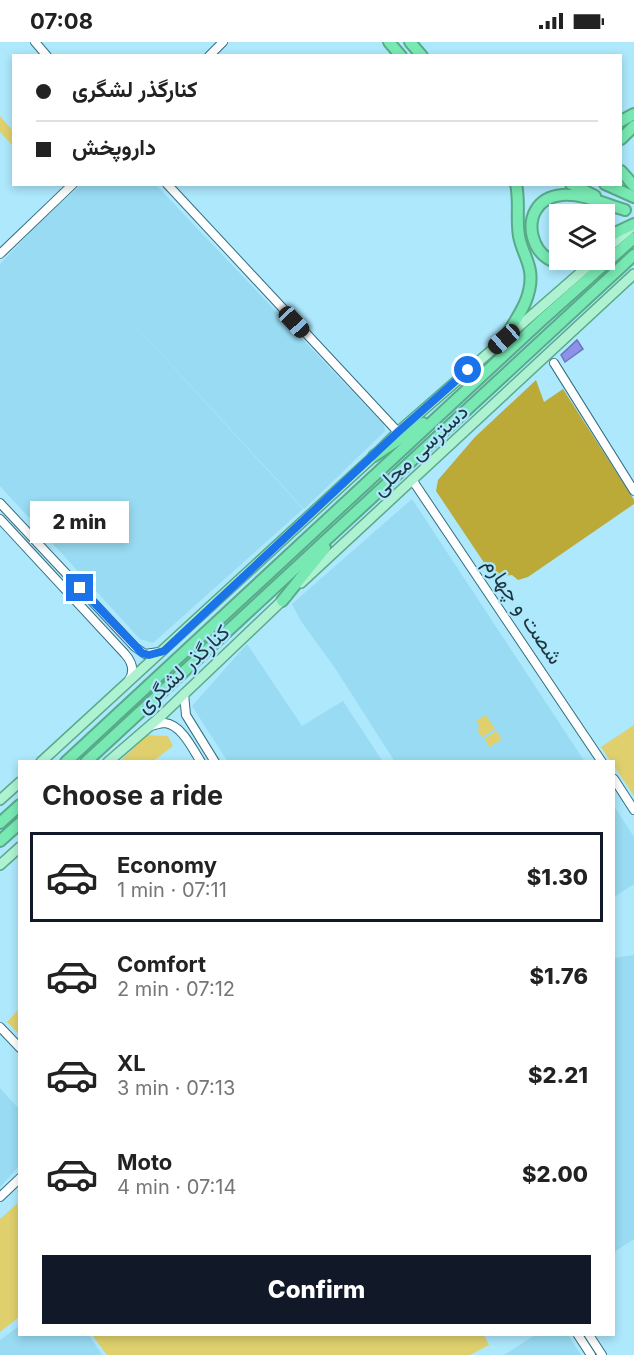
<!DOCTYPE html>
<html lang="en">
<head>
<meta charset="utf-8">
<style>
	body { margin:0; font-family:Inter,Vazirmatn,sans-serif; background:#f2f2f2; color:#222; height:100vh; display:flex; flex-direction:column; font-size:22px; white-space:nowrap }
	* { box-sizing:border-box; margin:0 }
	p { font-size:20px; color:#767676 }
	.icon { flex:none; width:33px; height:33px; fill:none; stroke:currentColor; stroke-width:2; stroke-linecap:round; stroke-linejoin:round }
	.map { position:relative; flex:1; overflow:hidden }
	.drawer { position:absolute; left:18px; top:718px; width:597px; height:576px; display:flex; flex-direction:column; background:#fff; border-radius:0px; box-shadow:0 3px 9px #0003 }
	.drawer>* { flex:none }
	.top-card { position:absolute; left:12px; top:12px; width:610px; height:132px; border-radius:0px; box-shadow:0 3px 9px #0003; display:grid; align-content:center; height:132px; padding:0 24px; background:#fff }
	.fabs { position:absolute; left:549px; top:162px; display:grid; gap:12px }
	.fabs a { display:grid; place-items:center; width:66px; height:66px; border-radius:0px; background:#fff; box-shadow:0 3px 9px #0003; font-size:30px }
	.end { position:absolute; width:27px; height:27px; margin:-14px; border:8px solid #1a73e8; background:#fff; box-shadow:0 0 0 3px #fff }
	.from { border-radius:50% }
	.bubble { position:absolute; height:42px; border-radius:0px; background:#fff; box-shadow:0 3px 9px #0003; font-size:20px; font-weight:800; line-height:42px; text-align:center }
	.car { position:absolute; width:18px; height:36px; margin:-18px -9px; border-radius:8px; box-shadow:0 0 4px 2px #0007; background:linear-gradient(#222 24%,#8ab4d8 0 40%,#222 0 76%,#8ab4d8 0 86%,#222 0) }
	.top-card b { display:flex; align-items:center; gap:21px; height:57px; font-size:22px }
	.top-card b+b { border-top:2px solid #e0e0e0 }
	.top-card i { width:15px; height:15px; background:#222 }
	ul { padding:0; list-style:none }
	li { display:flex; align-items:center; gap:18px; height:90px; margin:0 12px 9px; padding:0 12px; border:3px solid transparent; border-radius:0px }
	li div { flex:1 }
	li b { display:block; font-size:22px }
	li em { font-style:normal; font-weight:800 }
	li.current { border-color:#111827 }
	li>.icon { width:54px; height:54px; stroke-width:1.5 }
	h2 { padding:0 24px; font-size:27px; line-height:72px }
	.button { display:flex; gap:12px; margin-top:auto; padding:12px 24px }
	.button a { flex:1; height:69px; border-radius:0px; background:#111827; color:#fff; font-size:24px; font-weight:800; line-height:69px; text-align:center }
	.status { display:flex; justify-content:space-between; align-items:center; height:42px; padding:0 30px; background:#fff; direction:ltr }
	.status svg { height:16px; fill:currentColor }
	.map>svg:first-child { display:block }
	.built { fill:#98dbf2 }
	.green { fill:#dfd06d }
	.forest { fill:#bbaa38 }
	.water { fill:#8e91ec; stroke:#6c75b8; stroke-width:1.5 }
	.lines { fill:none; stroke-linecap:round; stroke-linejoin:round }
	.minor-casing { stroke:#346e7f; stroke-width:10 }
	.major-casing { stroke:#58aa89; stroke-width:12 }
	.highway-casing { stroke:#58aa89; stroke-width:14 }
	.minor { stroke:#fff; stroke-width:8 }
	.major { stroke:#aef2d1; stroke-width:9 }
	.highway { stroke:#78e9b2; stroke-width:10 }
	.route { stroke:#1a73e8; stroke-width:8 }
	.labels { text-anchor:middle; stroke-width:4.5; stroke-linejoin:round; paint-order:stroke }
	.street-label { font-size:21px; fill:#1d353d; stroke:#ade8fd }
</style>
</head>
<body>
<div class="status"><b>07:08</b><svg viewBox="0 0 49 12"><path d="M0 12V9h3v3zM5 12V6h3v6zM10 12V3h3v9zM15 12V0h3v12zM26 1h20v11H26zM47 4h2v5h-2z"/></svg></div>
<div class="map">
<svg width="634" height="1313" viewBox="0 0 634 1313">
	<rect width="100%" height="100%" fill="#ade8fd"/>
	<!-- built -->
	<g class="built">
		<polygon points="81,143 156,143 384,383 385,389 304,467 54,195 303,467 153,601 140,597 0,444 0,222 40,180"/>
		<polygon points="412,457 585,720 395,720 335,626 301,579 292,562"/>
		<polygon points="247,602 302,684 343,659 383,720 228,720 192,664"/>
		<polygon points="614,764 634,795 634,842 614,855"/>
		<polygon points="634,913 634,1197 614,1210 614,916"/>
		<polygon points="0,1046 20,1068 19,1124 0,1145"/>
		<polygon points="19,1284 20,1293 89,1293 102,1313 0,1313 0,1298"/>
		<polygon points="535,1293 568,1293 581,1313 504,1313"/>
	</g>
	<!-- green -->
	<g class="green">
		<polygon points="0,74 13,89 13,104 0,90"/>
		<polygon points="486,673 495,687 482,695 477,688 480,685 476,679"/>
		<polygon points="634,683 634,754 614,724 614,720 611,720 601,705"/>
		<polygon points="496,689 502,697 490,705 484,697"/>
		<polygon points="147,693 168,694 173,704 152,720 119,720"/>
		<polygon points="19,967 19,992 7,980"/>
		<polygon points="19,1160 19,1275 0,1290 0,1177"/>
		<polygon points="92,1293 484,1293 489,1303 470,1313 107,1313"/>
	</g>
	<!-- forest -->
	<polygon class="forest" points="536,338 544,360 563,347 634,458 634,462 528,535 518,538 512,533 497,535 491,531 436,449 438,438 475,395"/>
	<!-- water -->
	<polygon class="water" points="577,298 583,307 565,320 561,313"/>
	<g class="lines">
		<!-- minor casing -->
		<g class="minor-casing">
			<g id="minor">
				<polyline points="35,0 47,14"/>
				<polyline points="209,14 223,0"/>
				<polyline points="167,142 398,390"/>
				<polyline points="0,212 73,142"/>
				<polyline points="554,321 634,449"/>
				<polyline points="413,439 602,720"/>
				<polyline points="0,461 135,605 145,612 159,610"/>
				<path d="M 0,477 L 125,612 C 132,620 135,629 129,638"/>
				<polyline points="184,652 186,673 215,720"/>
				<path d="M 151,684 C 155,683 161,681 165,681 C 182,683 193,708 201,720"/>
				<polyline points="614,737 634,768"/>
				<polyline points="0,985 20,1006"/>
				<polyline points="0,1155 20,1136"/>
				<polyline points="578,1293 591,1313"/>
				<polyline points="589,1293 602,1313"/>
			</g>
		</g>
		<!-- major casing -->
		<g class="major-casing">
			<g id="major">
				<polyline points="604,209 630,187"/>
				<polyline points="301,541 634,232"/>
				<polyline points="41,720 374,414 398,390 595,218"/>
				<polyline points="108,720 159,676 287,554"/>
				<polyline points="0,758 20,740"/>
				<polyline points="0,823 20,805"/>
			</g>
		</g>
		<!-- highway casing -->
		<g class="highway-casing">
			<g id="highway">
				<polyline points="389,0 401,14"/>
				<polyline points="410,0 422,14"/>
				<polyline points="621,79 634,72"/>
				<polyline points="621,97 634,84"/>
				<polyline points="621,129 634,144"/>
				<polyline points="571,142 595,154"/>
				<polyline points="605,142 634,155"/>
				<polyline points="604,199 617,190 634,182"/>
				<path d="M 577,218 C 531,237 510,158 562,153 C 582,151 605,162 625,168"/>
				<path d="M 504,297 C 516,277 534,255 530,229 C 528,217 521,206 519,194 C 516,176 520,160 516,142"/>
				<polyline points="374,414 423,381"/>
				<polyline points="282,559 325,506"/>
				<polyline points="66,720 543,277 634,196"/>
				<polyline points="86,720 634,213"/>
				<polyline points="0,781 20,763"/>
				<polyline points="0,799 20,781"/>
			</g>
		</g>
		<!-- minor -->
		<use href="#minor" class="minor"/>
		<!-- major -->
		<use href="#major" class="major"/>
		<!-- highway -->
		<use href="#highway" class="highway"/>
	</g>
	<g class="lines">
		<!-- route -->
		<polyline class="route" points="80,546 142,611 149,613 164,609 398,390 468,328"/>
	</g>
	<g class="labels">
		<!-- street labels -->
		<g class="street-label">
			<text transform="translate(420 408) rotate(-43)" y="7">دسترسی محلی</text>
			<text transform="translate(523 569) rotate(56)" y="7">شصت و چهارم</text>
			<text transform="translate(183 627) rotate(-43)" y="7">کنارگذر لشگری</text>
		</g>
	</g>
</svg>
<div class="fabs">
<a><svg class="icon" aria-label="layers" viewBox="0 0 24 24"><path d="M12 4l9 5-9 5-9-5zM3 14l9 5 9-5"/></svg></a>
</div>
<i class="end from" style="left:468px;top:328px"></i>
<i class="end" style="left:80px;top:546px"></i>
<div class="bubble" style="left:30px;top:459px;width:99px">2 min</div>
<i class="car" style="left:294px;top:280px;rotate:137deg"></i>
<i class="car" style="left:504px;top:297px;rotate:229deg"></i>
<div class="top-card">
<b><i class="from"></i>کنارگذر لشگری</b>
<b><i></i>داروپخش</b>
</div>
<section class="drawer">
<h2>Choose a ride</h2>
<ul>
<li class="current"><svg class="icon" aria-label="car" viewBox="0 0 24 24"><path d="M5 17H2v-5l4-1 3-4h7l3 4 3 1v5h-3M9 17h6M6 11h13"/><circle cx="7" cy="17" r="2"/><circle cx="17" cy="17" r="2"/></svg><div><b>Economy</b><p>1 min · 07:11</p></div><em>$1.30</em></li>
<li><svg class="icon" aria-label="car" viewBox="0 0 24 24"><path d="M5 17H2v-5l4-1 3-4h7l3 4 3 1v5h-3M9 17h6M6 11h13"/><circle cx="7" cy="17" r="2"/><circle cx="17" cy="17" r="2"/></svg><div><b>Comfort</b><p>2 min · 07:12</p></div><em>$1.76</em></li>
<li><svg class="icon" aria-label="car" viewBox="0 0 24 24"><path d="M5 17H2v-5l4-1 3-4h7l3 4 3 1v5h-3M9 17h6M6 11h13"/><circle cx="7" cy="17" r="2"/><circle cx="17" cy="17" r="2"/></svg><div><b>XL</b><p>3 min · 07:13</p></div><em>$2.21</em></li>
<li><svg class="icon" aria-label="car" viewBox="0 0 24 24"><path d="M5 17H2v-5l4-1 3-4h7l3 4 3 1v5h-3M9 17h6M6 11h13"/><circle cx="7" cy="17" r="2"/><circle cx="17" cy="17" r="2"/></svg><div><b>Moto</b><p>4 min · 07:14</p></div><em>$2.00</em></li>
</ul>
<div class="button"><a>Confirm</a></div>
</section>
</div>
</body>
</html>
